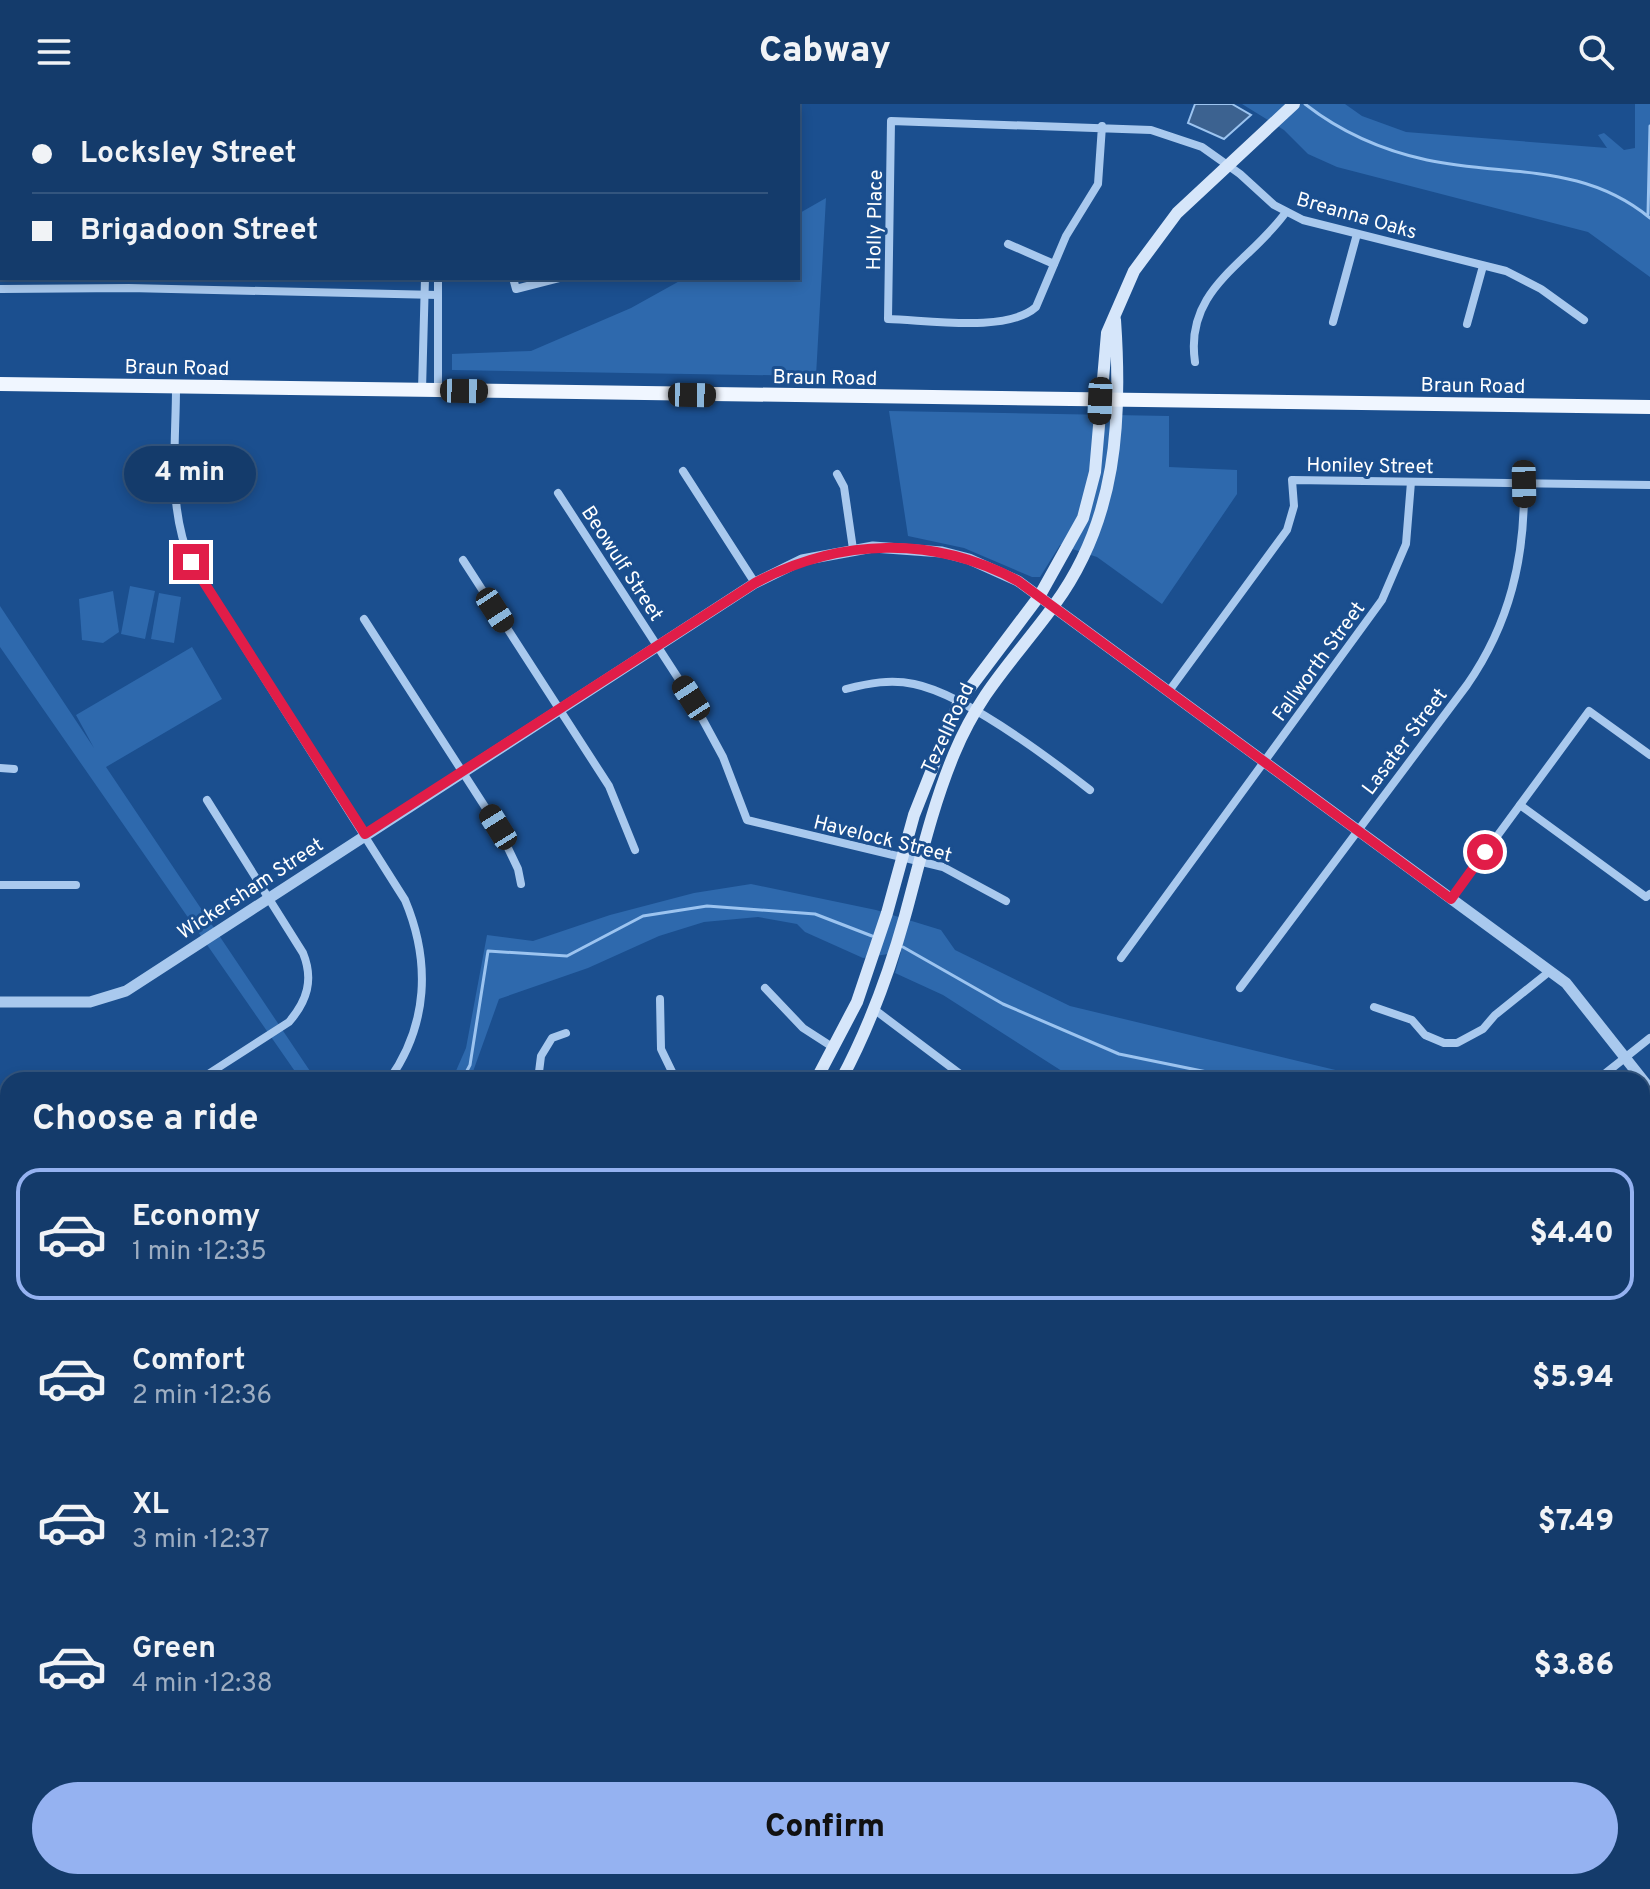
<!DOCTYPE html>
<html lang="en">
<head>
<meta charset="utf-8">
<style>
	body { margin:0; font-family:Overpass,sans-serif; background:#1d4271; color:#f1f3f6; height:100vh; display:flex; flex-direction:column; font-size:30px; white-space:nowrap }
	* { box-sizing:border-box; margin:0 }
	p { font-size:26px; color:#9dadc1 }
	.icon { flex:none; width:44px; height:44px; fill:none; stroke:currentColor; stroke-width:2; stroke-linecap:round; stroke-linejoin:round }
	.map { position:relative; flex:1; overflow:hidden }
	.sheet { position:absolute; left:0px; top:968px; width:1650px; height:818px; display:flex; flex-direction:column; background:#143b6b; border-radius:24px 24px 0 0; box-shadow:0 4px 12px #0003,0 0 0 2px #33557e }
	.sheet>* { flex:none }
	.top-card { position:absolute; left:0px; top:0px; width:800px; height:176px; box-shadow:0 4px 12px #0003,0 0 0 2px #33557e; display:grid; align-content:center; height:176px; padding:0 32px; background:#143b6b }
	.end { position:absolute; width:36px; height:36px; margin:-18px; border:10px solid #e11d48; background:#fff; box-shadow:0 0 0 4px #fff }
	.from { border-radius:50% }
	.bubble { position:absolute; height:56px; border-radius:28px; background:#143b6b; box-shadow:0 4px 12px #0003,0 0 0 2px #33557e; font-size:26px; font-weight:800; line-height:56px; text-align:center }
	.car { position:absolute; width:24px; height:48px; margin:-24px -12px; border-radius:10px; box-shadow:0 0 6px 2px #0007; background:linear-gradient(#222 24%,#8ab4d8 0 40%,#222 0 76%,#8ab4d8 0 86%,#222 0) }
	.top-card b { display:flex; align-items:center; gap:28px; height:76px; font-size:30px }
	.top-card b+b { border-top:2px solid #33557e }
	.top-card i { width:20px; height:20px; background:#f1f3f6 }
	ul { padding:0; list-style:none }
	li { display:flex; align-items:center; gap:24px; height:132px; margin:0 16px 12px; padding:0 16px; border:4px solid transparent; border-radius:24px }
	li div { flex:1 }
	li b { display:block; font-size:30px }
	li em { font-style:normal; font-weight:800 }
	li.on { border-color:#95b2f1 }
	li>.icon { width:72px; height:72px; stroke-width:1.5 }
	h2 { padding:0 32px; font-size:36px; line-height:96px }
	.cta { display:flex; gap:16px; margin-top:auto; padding:16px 32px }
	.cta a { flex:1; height:92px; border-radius:48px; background:#95b2f1; color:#111; font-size:32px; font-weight:800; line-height:92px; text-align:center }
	header { display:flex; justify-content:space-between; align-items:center; height:104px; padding:0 32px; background:#143b6b; font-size:36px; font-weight:800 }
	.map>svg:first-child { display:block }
	.green { fill:#2e69ad }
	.water { fill:#3c6290; stroke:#9cc4f0; stroke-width:2 }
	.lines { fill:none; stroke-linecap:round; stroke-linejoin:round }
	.stream { stroke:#9cc4f0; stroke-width:3 }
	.minor { stroke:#a9c9ee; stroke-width:8 }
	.tertiary { stroke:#a9c9ee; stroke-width:11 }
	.secondary { stroke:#d6e6fa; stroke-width:12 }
	.primary { stroke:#f0f6ff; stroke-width:14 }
	.route { stroke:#e11d48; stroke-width:10 }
	.labels { text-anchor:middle; stroke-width:6; stroke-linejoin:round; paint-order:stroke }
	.street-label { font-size:20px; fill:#fff; stroke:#1b4f8f }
</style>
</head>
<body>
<header><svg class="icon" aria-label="menu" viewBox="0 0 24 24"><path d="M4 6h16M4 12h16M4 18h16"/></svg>Cabway<svg class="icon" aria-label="search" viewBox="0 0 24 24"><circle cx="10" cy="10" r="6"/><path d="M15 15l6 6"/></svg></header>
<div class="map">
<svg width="1650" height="1785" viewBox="0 0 1650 1785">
	<rect width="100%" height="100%" fill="#1b4f8f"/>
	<!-- green -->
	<g class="green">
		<polygon points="1242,0 1345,0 1362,12 1406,28 1607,44 1598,31 1604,29 1624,46 1635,44 1635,0 1650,0 1650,173 1588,128 1337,63 1308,50 1284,26"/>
		<polygon points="826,94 816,272 452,266 452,250 531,247 631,204 685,174 798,174 798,110"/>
		<polygon points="889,307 1169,312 1169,363 1237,366 1237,390 1162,500 1097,453 1060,441 1040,473 1032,473 964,444 908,432"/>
		<polygon points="130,482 155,487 145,535 121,530"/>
		<polygon points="113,487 119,528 103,539 82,536 79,495"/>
		<polygon points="159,489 181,493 174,539 151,535"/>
		<polygon points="0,502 94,644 76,611 192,543 222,595 106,663 316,976 301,976 0,543"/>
		<polygon points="751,780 876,806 941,826 955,846 1070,902 1377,976 1089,976 1065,969 943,891 895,869 901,848 863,854 805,828 797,820 758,813 704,818 659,832 588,864 499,895 470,976 452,976 466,944 487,831 533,837 610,811 694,789"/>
		<polygon points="1650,1716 1650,1785 1515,1785 1529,1778 1642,1778 1642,1721"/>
		<polygon points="661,1778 891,1778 900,1785 640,1785"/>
	</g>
	<!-- water -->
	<polygon class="water" points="1195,0 1232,0 1251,11 1224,35 1188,19"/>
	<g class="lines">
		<!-- stream -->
		<g class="stream">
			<path d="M 1305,0 C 1342,29 1381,46 1427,56 C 1507,73 1582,58 1650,114"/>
			<polyline points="1648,110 1650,22"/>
			<polyline points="903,843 1003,900 1119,950 1246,976"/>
			<polyline points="462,976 470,961 488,847 567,852 643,812 707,802 815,810 872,832"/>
			<polyline points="1642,1355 1650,1368"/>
		</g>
		<!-- minor -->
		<g class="minor">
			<polyline points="413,0 414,2"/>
			<polyline points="427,0 428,2"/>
			<polyline points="65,2 65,0"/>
			<polyline points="181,2 181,0"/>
			<polyline points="611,2 613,0"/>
			<polyline points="759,2 759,0"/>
			<path d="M 1102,22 L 1098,80 L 1066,132 L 1036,203 C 1007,229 928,216 888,215 L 891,17 L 1151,26 L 1202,43 L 1240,70 L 1274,101 L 1303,116 L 1506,167 L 1541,185 L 1584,216"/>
			<polyline points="0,69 2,69"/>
			<polyline points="1008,140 1054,160"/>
			<polyline points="513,174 516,185 559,174"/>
			<polyline points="0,185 129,184 438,191"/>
			<polyline points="1333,218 1357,130"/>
			<polyline points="1467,220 1483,162"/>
			<path d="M 1195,258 C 1184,184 1249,160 1286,108"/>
			<path d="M 176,284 C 176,341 167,404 191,458 L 405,796 C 431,858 428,921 389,976"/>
			<polyline points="422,286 425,174"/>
			<polyline points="438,287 438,174"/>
			<polyline points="683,367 755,479"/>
			<polyline points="837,370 844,383 853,445"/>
			<polyline points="558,389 691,594 723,653 747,716 943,763 1006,797"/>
			<polyline points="463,456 609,682 635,746"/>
			<polyline points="364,515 498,723 518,765 521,780"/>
			<path d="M 846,585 C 869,579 891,575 914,580 C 964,590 1049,654 1090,686"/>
			<polyline points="1169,587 1287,426 1294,402 1292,376 1650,381"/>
			<polyline points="0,664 14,665"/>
			<polyline points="1520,701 1646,793 1650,790"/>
			<polyline points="0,781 76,781"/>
			<polyline points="1451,795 1589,607 1650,651"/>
			<polyline points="1121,854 1382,496 1406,440 1411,378"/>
			<polyline points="765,884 803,924 834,944"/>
			<path d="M 1240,884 L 1467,581 C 1510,519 1525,454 1524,380"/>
			<polyline points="660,895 661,945 676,976"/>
			<polyline points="1374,903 1412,916 1425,931 1444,939 1457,939 1483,925 1495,911 1550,867"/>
			<polyline points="875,906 968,976"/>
			<path d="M 199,976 L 289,918 C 307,897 314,876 303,849 L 207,696"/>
			<polyline points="538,976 541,952 552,934 566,929"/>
			<polyline points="1597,976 1650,934"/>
			<polyline points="1642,1087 1650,1081"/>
			<polyline points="0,1269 8,1269"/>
			<polyline points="0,1384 8,1384"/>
			<polyline points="0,1499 8,1499"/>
			<polyline points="1642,1514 1650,1509"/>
			<polyline points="1642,1559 1650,1574"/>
			<polyline points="0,1614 8,1614"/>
			<polyline points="1642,1652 1650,1648"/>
			<polyline points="998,1778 1019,1785"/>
			<polyline points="1207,1778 1207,1785"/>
			<polyline points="1323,1778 1323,1785"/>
			<polyline points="99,1785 99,1778"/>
			<polyline points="1081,1785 1081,1778"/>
			<polyline points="1364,1785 1390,1778"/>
		</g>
		<!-- tertiary -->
		<polyline class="tertiary" points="0,898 90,898 126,887 755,479 802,456 873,443 942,448 969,455 1018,477 1566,879 1650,985"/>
		<!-- secondary -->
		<g class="secondary">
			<polyline points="816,976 857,898 887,809 914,711 958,600 1040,491 1083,414 1095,368 1107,229 1134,167 1177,109 1294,0"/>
			<path d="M 841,976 C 869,924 889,869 905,812 C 920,757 932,703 954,650 C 981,585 1015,555 1055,500 C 1117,415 1122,317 1115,216"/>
			<polyline points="505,1778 507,1785"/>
			<polyline points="523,1778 526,1785"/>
		</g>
		<!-- primary -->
		<polyline class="primary" points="0,280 1650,303"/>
	</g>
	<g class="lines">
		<!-- route -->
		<path class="route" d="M 191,458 L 365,730 L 755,479 C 839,434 933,431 1018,477 L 1451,795 L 1485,748"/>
	</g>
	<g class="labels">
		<!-- street labels -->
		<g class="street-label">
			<text transform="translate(1357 111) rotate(16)" y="7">Breanna Oaks</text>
			<text transform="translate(874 116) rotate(-89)" y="7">Holly Place</text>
			<text transform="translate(177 263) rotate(1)" y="7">Braun Road</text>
			<text transform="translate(825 273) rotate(1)" y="7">Braun Road</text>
			<text transform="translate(1473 281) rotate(1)" y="7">Braun Road</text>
			<text transform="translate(1370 361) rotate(1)" y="7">Honiley Street</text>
			<text transform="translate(623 459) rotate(57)" y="7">Beowulf Street</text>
			<text transform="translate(1318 557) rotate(-54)" y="7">Fallworth Street</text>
			<text transform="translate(947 624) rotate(-65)" y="7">Tezel Road</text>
			<text transform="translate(1404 637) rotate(-53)" y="7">Lasater Street</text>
			<text transform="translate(883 734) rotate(14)" y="7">Havelock Street</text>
			<text transform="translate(250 784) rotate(-33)" y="7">Wickersham Street</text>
		</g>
	</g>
</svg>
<i class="end from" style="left:1485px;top:748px"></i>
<i class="end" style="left:191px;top:458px"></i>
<div class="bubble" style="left:124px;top:342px;width:132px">4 min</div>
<i class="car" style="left:464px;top:287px;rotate:91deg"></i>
<i class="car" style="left:692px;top:291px;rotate:91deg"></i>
<i class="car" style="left:1100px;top:297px;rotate:182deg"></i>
<i class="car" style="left:1524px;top:380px;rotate:179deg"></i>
<i class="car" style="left:495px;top:506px;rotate:147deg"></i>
<i class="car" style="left:691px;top:594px;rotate:327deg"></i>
<i class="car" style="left:498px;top:723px;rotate:328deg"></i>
<div class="top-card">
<b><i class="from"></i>Locksley Street</b>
<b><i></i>Brigadoon Street</b>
</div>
<section class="sheet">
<h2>Choose a ride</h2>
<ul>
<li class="on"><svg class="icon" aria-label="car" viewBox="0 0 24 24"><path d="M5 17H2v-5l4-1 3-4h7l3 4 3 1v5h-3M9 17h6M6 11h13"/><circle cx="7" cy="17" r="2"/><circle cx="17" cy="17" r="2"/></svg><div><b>Economy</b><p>1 min · 12:35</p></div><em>$4.40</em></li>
<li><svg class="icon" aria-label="car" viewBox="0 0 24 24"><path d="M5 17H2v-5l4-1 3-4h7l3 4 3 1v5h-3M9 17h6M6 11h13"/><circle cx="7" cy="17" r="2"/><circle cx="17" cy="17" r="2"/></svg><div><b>Comfort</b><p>2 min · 12:36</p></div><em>$5.94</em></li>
<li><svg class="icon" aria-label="car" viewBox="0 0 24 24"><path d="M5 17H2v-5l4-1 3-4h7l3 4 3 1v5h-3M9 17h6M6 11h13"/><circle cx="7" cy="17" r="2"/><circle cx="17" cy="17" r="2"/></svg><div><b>XL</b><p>3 min · 12:37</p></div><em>$7.49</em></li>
<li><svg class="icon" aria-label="car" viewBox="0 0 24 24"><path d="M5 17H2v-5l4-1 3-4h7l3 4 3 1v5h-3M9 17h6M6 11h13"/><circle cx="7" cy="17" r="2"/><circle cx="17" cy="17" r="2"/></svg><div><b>Green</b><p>4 min · 12:38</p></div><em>$3.86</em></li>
</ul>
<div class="cta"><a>Confirm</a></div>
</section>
</div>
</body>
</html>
